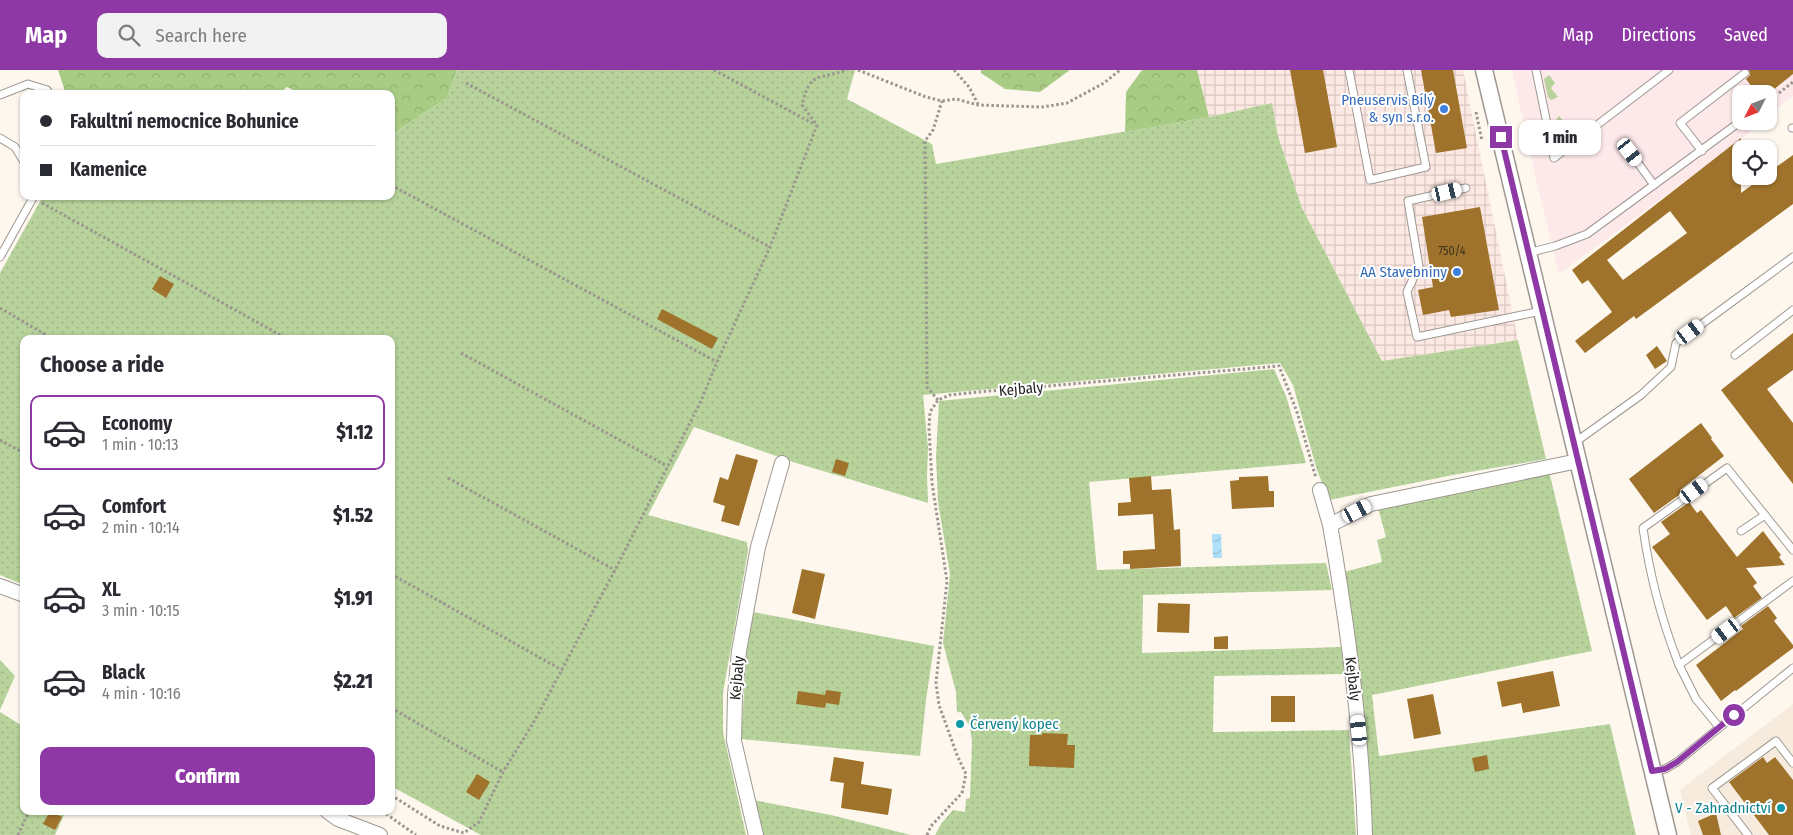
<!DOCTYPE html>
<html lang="en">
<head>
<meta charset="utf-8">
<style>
	body { margin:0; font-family:"Fira Sans Condensed",sans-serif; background:#f2f2f3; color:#2b2b33; height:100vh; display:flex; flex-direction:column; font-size:19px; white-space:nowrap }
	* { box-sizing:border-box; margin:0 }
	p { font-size:16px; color:#7c7c81 }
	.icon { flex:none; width:28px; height:28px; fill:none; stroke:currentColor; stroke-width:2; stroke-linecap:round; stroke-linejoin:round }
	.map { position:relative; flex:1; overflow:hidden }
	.drawer { position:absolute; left:20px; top:265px; width:375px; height:480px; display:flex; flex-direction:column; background:#fff; border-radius:10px; box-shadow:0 1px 4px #0004 }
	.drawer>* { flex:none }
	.top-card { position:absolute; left:20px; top:20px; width:375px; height:110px; border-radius:10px; box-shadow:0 1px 4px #0004; display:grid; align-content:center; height:110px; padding:0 20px; background:#fff }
	.needle { width:32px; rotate:228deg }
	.controls { position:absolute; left:1732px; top:15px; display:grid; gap:10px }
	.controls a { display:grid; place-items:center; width:45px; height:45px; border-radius:10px; background:#fff; box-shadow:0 1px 4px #0004; font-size:25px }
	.end { position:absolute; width:22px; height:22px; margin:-11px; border:6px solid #8d38a5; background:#fff; box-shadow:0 0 0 2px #fff }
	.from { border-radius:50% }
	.bubble { position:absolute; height:35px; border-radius:10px; background:#fff; box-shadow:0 1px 4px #0004; font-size:16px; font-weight:800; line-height:35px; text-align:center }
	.car { position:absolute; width:15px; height:30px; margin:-15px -8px; border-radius:6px; box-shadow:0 0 4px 1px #0007; background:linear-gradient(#fff 24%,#345 0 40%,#fff 0 76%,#345 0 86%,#fff 0) }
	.top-card b { display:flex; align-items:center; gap:18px; height:48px; font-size:19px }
	.top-card b+b { border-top:1px solid #e1e1e2 }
	.top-card i { width:12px; height:12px; background:#2b2b33 }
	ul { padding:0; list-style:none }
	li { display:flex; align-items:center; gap:15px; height:75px; margin:0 10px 8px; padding:0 10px; border:2px solid transparent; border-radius:10px }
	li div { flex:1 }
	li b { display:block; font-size:19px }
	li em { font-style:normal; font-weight:800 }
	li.active { border-color:#8d38a5 }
	li>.icon { width:45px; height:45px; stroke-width:1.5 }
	h2 { padding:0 20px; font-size:22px; line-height:60px }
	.primary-button { display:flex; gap:10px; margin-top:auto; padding:10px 20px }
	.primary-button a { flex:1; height:58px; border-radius:10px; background:#8d38a5; color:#fff; font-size:20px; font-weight:800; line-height:58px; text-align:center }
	header { display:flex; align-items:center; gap:30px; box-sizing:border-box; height:70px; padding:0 25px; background:#8d38a5; color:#fff }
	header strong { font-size:24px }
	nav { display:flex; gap:28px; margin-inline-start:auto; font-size:18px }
	.search { width:350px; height:45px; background:#f2f2f3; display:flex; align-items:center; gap:12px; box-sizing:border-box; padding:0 18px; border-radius:10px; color:#7c7c81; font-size:19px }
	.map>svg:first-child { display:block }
	.commercial { fill:#fde8ea }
	.industrial { fill:url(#industrial-grid) }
	.built { fill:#f6ebdc }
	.grass { fill:#b7d39b }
	.forest { fill:url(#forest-crowns) }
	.garden { fill:url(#garden-dots) }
	.water { fill:url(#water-waves) }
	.building { fill:#9f732b; fill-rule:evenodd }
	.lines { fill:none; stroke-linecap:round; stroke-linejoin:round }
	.service-casing { stroke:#9e9890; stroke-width:9 }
	.minor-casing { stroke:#9e9890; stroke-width:16 }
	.tertiary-casing { stroke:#9e9890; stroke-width:19 }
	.path { stroke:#9b9690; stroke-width:3; stroke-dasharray:2.5 2.5; stroke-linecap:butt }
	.service { stroke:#fff; stroke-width:7 }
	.minor { stroke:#fff; stroke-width:14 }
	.tertiary { stroke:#fff; stroke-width:16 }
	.route { stroke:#8d38a5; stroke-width:6 }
	.shop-dot { fill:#3f7fe0; stroke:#fff; stroke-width:2 }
	.culture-dot { fill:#0f9aa8; stroke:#fff; stroke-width:2 }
	.labels { text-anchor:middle; stroke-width:4; stroke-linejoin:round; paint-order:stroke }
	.number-label { font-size:12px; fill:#403420 }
	.shop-label { font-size:15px; fill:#366cbe; stroke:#fff; text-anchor:end }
	.street-label { font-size:15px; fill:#211f1c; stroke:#fff }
	.culture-label { font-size:15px; fill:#0d838f; stroke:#fff; text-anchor:start }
</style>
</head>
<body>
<header>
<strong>Map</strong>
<div class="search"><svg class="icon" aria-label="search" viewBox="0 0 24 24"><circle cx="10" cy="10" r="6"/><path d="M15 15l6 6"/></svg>Search here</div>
<nav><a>Map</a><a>Directions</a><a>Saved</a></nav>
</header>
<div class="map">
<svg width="1793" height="765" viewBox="0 0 1793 765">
	<defs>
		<pattern id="industrial-grid" width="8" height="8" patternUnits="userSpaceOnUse" patternTransform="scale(1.25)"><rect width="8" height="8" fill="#fde9e3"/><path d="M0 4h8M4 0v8" fill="none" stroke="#d9c7c2"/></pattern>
		<pattern id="forest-crowns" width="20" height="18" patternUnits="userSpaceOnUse" patternTransform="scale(1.25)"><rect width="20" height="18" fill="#a9cc84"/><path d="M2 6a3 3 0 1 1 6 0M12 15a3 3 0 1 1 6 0" fill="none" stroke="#91af71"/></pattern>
		<pattern id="garden-dots" width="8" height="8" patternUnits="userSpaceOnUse" patternTransform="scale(1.25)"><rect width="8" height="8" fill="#b7d39b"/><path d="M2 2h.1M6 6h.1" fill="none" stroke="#9db585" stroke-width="1.8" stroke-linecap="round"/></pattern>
		<pattern id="water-waves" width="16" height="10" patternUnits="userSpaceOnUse" patternTransform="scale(1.25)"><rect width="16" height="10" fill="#aee1f9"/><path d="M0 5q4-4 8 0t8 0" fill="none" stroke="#95c1d5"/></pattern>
	</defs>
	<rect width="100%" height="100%" fill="#fdf7ee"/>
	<!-- commercial -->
	<polygon class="commercial" points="1512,0 1793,0 1793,26 1769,44 1769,24 1741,24 1741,51 1761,51 1746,65 1661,129 1559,204 1535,105"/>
	<!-- industrial -->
	<polygon class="industrial" points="1197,0 1463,0 1518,270 1382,291 1302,138 1278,66 1272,33 1209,47"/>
	<!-- built -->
	<polygon class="built" points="1793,634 1793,765 1691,765 1680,720"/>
	<!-- grass -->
	<g class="grass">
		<polygon points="1549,5 1555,13 1551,18 1558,27 1551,30 1548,27 1544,9"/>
		<path d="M 1559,46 L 1567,56 L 1562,59 L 1569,69 L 1566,71 L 1558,69 C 1555,61 1552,53 1559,46 Z"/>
	</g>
	<!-- forest -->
	<g class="forest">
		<polygon points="58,0 457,0 447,28 391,65 391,24 302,24 287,17 278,24 66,24"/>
		<polygon points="981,0 1070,0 1040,22 1005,19 981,3"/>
		<polygon points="1142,0 1197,0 1209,47 1125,62 1126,22"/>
	</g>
	<!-- garden -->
	<g class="garden">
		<polygon points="457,0 855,0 847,29 932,74 936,94 1209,47 1272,33 1278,66 1302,138 1382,291 1518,270 1546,389 1458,404 1329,430 1317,400 1293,315 1280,293 923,325 928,378 927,406 928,433 793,392 694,357 648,445 747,472 748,481 727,600 723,623 723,662 746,765 481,765 391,716 391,269 24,269 24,515 0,505 0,203 43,126 391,126 391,65 447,28"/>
		<polygon points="1274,299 1286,326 1306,393 1089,412 1097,500 1326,493 1332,520 1143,525 1142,583 1341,577 1345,604 1214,606 1213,662 1349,660 1356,765 935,765 941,754 953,740 965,742 966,729 970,728 972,672 970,657 961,642 957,642 956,622 943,573 950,504 938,432 936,387 939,331"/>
		<polygon points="1549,401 1592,581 1372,625 1379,686 1610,654 1636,765 1371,765 1344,502 1382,492 1377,470 1386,467 1378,438"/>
		<polygon points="753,542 934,576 926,630 920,686 741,669 747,576"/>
		<polygon points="0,590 15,606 0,640"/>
		<polygon points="0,642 24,657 24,741 66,741 55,765 0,765"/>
		<polygon points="753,730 831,745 911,765 763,765"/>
	</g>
	<!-- water -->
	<polygon class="water" points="1212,464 1221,464 1222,488 1213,488"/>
	<!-- building -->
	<g class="building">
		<polygon points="1290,0 1323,0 1337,77 1305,83"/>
		<polygon points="1421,0 1453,0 1467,78 1436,83"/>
		<polygon points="1749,0 1793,0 1793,4 1768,24 1757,24 1746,9 1750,5"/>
		<path d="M 1741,68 L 1741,123 L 1764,106 L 1769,106 L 1769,102 L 1793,85 L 1793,134 L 1636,249 L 1634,246 L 1585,283 L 1575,271 L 1612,242 L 1588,210 L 1582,214 L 1572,200 ZM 1670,141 L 1687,163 L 1623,210 L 1607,190 Z"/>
		<polygon points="1480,137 1499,240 1451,247 1449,240 1423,245 1418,220 1433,217 1422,147"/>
		<polygon points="160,206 174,214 166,228 152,219"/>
		<polygon points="662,239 718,268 712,279 657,249"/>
		<polygon points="1793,263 1793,300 1767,319 1793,353 1793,414 1721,320"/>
		<polygon points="1657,276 1667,291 1655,299 1646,285"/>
		<polygon points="1701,353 1712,368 1711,369 1724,386 1680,420 1682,423 1654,443 1629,409"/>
		<polygon points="736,384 758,390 739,456 721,451 725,436 713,432 720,407 728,410"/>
		<polygon points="836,389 849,393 845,406 832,402"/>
		<polygon points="1151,406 1152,420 1171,419 1174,460 1180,459 1181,496 1130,499 1130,494 1123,494 1123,481 1155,479 1153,444 1118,446 1118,433 1131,432 1129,408"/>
		<polygon points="1268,406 1269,421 1274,421 1274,437 1232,439 1230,411 1239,410 1239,407"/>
		<polygon points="1689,432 1697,443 1701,440 1737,487 1763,461 1781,485 1779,487 1785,495 1746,498 1757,513 1753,516 1762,528 1734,548 1726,536 1707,550 1652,477 1670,464 1661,452"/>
		<polygon points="802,499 825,504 815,549 792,543"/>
		<polygon points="1158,533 1190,534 1189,563 1157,562"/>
		<polygon points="1768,536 1777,548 1774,551 1793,575 1793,578 1736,621 1735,620 1721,631 1696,595 1743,559 1741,556"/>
		<polygon points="1228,566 1228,579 1214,579 1214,567"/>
		<polygon points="1553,601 1560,636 1523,643 1521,633 1502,637 1497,612"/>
		<polygon points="826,620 841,622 839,635 826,633 825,638 796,634 798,621 825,625"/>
		<polygon points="1433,624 1441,664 1414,669 1407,629"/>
		<rect x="1271" y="626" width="24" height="26"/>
		<polygon points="1042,663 1068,664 1067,675 1075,675 1074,698 1029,696 1030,665 1042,665"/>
		<polygon points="1487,685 1489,699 1475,702 1472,688"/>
		<polygon points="834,687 864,692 861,714 892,719 888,745 841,738 844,713 830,711"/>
		<polygon points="1763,687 1767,693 1775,687 1793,710 1793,765 1769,765 1729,712"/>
		<polygon points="477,704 490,712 479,730 466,722"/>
		<polygon points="50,741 62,747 55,760 43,754"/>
		<polygon points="1716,743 1721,765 1703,765 1698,751"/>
	</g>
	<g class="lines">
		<!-- service casing -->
		<g class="service-casing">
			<g id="service">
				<polyline points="1349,0 1370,110 1426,97 1407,0"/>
				<polyline points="1536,0 1554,88 1669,0"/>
				<polyline points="0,25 28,14 47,20 50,24"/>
				<polyline points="1769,30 1770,29"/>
				<polyline points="1792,58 1793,58"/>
				<polyline points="0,68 15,77 24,92"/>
				<polyline points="1702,81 1680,53 1745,3"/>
				<polyline points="1630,82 1654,115"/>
				<polyline points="1466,118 1408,131 1419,196 1407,222 1417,267 1541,241"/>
				<polyline points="1528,183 1555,176 1587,164 1741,51"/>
				<polyline points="0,187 34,126"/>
				<polyline points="1735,285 1793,240"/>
				<polyline points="1574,373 1641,325 1671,297 1676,273 1793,187"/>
				<polyline points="1741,461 1765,445"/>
				<path d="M 1679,595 C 1661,549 1650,508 1643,458 L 1727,398 L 1793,480"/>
				<polyline points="1719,657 1696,629 1679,595 1793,511"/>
				<polyline points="1653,701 1665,699 1677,692 1793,598"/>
				<polyline points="1748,765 1712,718 1776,671 1793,693"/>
			</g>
		</g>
		<!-- minor casing -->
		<g class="minor-casing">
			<g id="minor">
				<polyline points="1320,420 1330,455"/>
				<polyline points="0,516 24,525"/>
				<polyline points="327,741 338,749 380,765"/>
				<polyline points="756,765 734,671 735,625 739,581 758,477 782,393"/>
				<path d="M 1365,765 C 1362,661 1348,557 1330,455 L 1371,434 L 1578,391"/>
			</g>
		</g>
		<!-- tertiary casing -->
		<g class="tertiary-casing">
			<polyline id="tertiary" points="1484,0 1668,765"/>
		</g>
		<!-- path -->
		<g class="path">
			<polyline points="714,0 814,54"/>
			<polyline points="858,0 926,27 942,31 956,29 978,35 1042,37 1067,33 1104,13 1120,0"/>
			<polyline points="954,0 969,17 978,34"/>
			<polyline points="466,13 770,177"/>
			<polyline points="1779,23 1793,12"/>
			<polyline points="1476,42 1482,71"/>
			<polyline points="1523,76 1539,65"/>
			<polyline points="391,115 717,292"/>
			<polyline points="42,133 284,267 283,269"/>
			<polyline points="0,238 53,269"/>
			<polyline points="461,283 667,396"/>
			<polyline points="938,330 927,317 925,71 933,60 942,31"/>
			<polyline points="0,370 24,383"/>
			<polyline points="448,408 615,500"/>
			<polyline points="391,504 562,600"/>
			<polyline points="391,638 503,702"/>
			<polyline points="24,640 24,641"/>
			<path d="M 391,725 L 440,756 L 464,763 L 479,752 L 503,702 L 535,650 L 615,500 L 701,331 L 717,292 L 770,177 L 817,55 L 802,35 C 810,0 819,10 847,0"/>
			<polyline points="382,741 416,765"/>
			<polyline points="18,765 29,741"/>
			<polyline points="927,765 931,756 962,723 966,704 957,685 939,635 936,613 947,511 932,413 929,358 930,342 938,330 950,325 978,322 1279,296 1297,342 1316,408"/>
		</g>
		<!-- service -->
		<use href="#service" class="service"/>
		<!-- minor -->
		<use href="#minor" class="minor"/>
		<!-- tertiary -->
		<use href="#tertiary" class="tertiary"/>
	</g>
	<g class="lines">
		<!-- route -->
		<polyline class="route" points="1501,67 1652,701 1665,699 1677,692 1734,645"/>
	</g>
	<!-- markers -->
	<g class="shop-dot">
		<circle cx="1444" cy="39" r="5"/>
		<circle cx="1457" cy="202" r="5"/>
	</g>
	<g class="culture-dot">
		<circle cx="960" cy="654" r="5"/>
		<circle cx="1781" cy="738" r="5"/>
	</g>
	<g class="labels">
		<!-- number labels -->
		<g class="number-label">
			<text x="1452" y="185">750/4</text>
		</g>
		<!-- shop labels -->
		<g class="shop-label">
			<text x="1434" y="35">Pneuservis Bílý<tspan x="1434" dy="17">&amp; syn s.r.o.</tspan></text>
			<text x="1447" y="207">AA Stavebniny</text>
		</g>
		<!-- street labels -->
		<g class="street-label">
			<text transform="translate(1021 319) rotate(-5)" y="5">Kejbaly</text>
			<text transform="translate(737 608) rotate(-85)" y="5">Kejbaly</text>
			<text transform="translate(1353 609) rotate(83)" y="5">Kejbaly</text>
		</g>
		<!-- culture labels -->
		<g class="culture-label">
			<text x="970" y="659">Červený kopec</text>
			<text x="1771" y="743" text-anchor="end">V - Zahradnictví</text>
		</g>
	</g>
</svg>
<div class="controls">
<a><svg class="needle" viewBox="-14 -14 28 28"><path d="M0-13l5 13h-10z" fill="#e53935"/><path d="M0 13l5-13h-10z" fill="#7c7c81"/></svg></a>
<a><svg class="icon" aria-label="locate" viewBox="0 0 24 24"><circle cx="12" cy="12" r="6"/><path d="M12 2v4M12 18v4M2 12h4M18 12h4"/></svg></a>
</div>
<i class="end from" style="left:1734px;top:645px"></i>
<i class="end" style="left:1501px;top:67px"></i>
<div class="bubble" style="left:1519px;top:50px;width:82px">1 min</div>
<i class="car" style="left:1630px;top:82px;rotate:143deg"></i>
<i class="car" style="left:1447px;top:122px;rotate:77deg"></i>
<i class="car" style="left:1690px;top:262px;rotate:54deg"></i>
<i class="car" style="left:1694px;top:421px;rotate:54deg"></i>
<i class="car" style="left:1357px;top:441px;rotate:63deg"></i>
<i class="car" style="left:1726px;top:561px;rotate:234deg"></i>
<i class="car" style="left:1359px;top:660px;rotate:354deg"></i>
<div class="top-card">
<b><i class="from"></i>Fakultní nemocnice Bohunice</b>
<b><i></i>Kamenice</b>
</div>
<section class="drawer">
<h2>Choose a ride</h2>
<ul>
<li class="active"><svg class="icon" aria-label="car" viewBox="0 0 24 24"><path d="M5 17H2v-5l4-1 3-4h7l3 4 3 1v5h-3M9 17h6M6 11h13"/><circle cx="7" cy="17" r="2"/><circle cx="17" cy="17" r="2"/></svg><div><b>Economy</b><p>1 min · 10:13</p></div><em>$1.12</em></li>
<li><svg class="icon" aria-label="car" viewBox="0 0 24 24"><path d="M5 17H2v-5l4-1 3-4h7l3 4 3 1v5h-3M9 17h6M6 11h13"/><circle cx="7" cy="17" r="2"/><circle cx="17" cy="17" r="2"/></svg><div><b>Comfort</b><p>2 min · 10:14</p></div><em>$1.52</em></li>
<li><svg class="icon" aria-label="car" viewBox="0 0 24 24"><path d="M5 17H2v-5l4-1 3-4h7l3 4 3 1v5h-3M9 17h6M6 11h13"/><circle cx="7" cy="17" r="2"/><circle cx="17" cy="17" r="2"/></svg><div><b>XL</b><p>3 min · 10:15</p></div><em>$1.91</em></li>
<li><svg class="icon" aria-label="car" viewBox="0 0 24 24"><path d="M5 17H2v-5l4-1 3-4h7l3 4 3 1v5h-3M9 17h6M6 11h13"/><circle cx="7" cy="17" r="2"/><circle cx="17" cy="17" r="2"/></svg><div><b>Black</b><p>4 min · 10:16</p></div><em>$2.21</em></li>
</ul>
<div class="primary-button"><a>Confirm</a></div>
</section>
</div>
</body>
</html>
